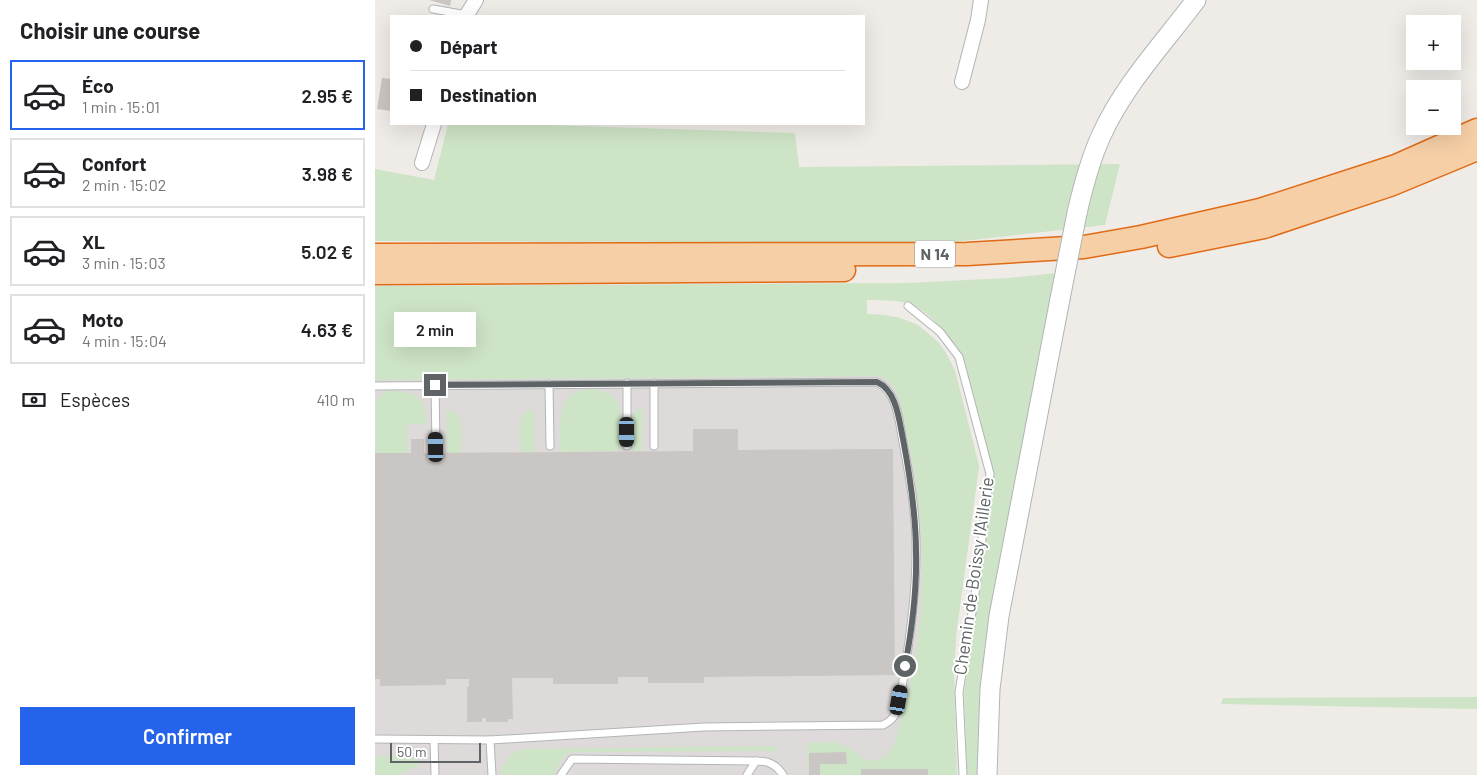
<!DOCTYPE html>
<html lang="fr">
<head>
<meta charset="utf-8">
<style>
	body { margin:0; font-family:Barlow,sans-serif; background:#f2f2f2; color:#202124; height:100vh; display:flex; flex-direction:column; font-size:19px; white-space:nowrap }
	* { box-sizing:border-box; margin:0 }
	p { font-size:16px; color:#757577 }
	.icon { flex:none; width:28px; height:28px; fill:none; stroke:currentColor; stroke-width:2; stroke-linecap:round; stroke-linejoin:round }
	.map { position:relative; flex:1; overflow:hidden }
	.details { display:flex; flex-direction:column; background:#fff; width:375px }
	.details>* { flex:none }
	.guide { position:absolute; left:15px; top:15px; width:475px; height:110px; border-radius:0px; box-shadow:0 5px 20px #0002; display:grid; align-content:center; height:110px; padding:0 20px; background:#fff }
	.fabs { position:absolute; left:1031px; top:15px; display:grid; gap:10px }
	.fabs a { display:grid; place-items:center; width:55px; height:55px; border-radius:0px; background:#fff; box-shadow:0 5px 20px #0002; font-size:25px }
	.scale { position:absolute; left:15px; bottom:12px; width:91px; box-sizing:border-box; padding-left:5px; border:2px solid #5e6365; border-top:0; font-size:14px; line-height:18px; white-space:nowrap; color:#5e6365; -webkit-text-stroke:4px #fff; paint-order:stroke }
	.end { position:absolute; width:22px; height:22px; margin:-11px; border:6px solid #5e6365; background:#fff; box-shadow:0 0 0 2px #fff }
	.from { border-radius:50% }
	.bubble { position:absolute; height:35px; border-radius:0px; background:#fff; box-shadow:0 5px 20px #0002; font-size:16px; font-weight:600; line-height:35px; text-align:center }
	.car { position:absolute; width:15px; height:30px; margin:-15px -8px; border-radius:6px; box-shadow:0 0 4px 1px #0007; background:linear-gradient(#222 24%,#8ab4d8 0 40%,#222 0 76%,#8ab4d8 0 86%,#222 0) }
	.guide b { display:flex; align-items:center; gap:18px; height:48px; font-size:19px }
	.guide b+b { border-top:1px solid #e0e0e0 }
	.guide i { width:12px; height:12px; background:#202124 }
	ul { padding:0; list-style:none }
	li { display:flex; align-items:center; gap:15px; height:70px; margin:0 10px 8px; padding:0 10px; border:2px solid #e0e0e0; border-radius:0px }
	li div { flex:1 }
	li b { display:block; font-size:19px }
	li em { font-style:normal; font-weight:600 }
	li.selected { border-color:#2563eb }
	li>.icon { width:45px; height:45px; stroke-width:1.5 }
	h2 { padding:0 20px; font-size:22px; line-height:60px }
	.pay { display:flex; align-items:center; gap:12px; height:55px; padding:0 20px; font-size:19px }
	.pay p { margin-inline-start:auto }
	.action { display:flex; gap:10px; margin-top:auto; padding:10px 20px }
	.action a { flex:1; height:58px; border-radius:0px; background:#2563eb; color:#fff; font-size:20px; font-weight:600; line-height:58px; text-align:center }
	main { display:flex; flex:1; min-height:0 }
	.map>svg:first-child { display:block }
	.industrial { fill:#dedad9 }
	.green { fill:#cee4c6 }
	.building { fill:#cac6c3 }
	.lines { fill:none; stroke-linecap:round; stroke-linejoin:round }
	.service-casing { stroke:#b2b5b7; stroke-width:9 }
	.minor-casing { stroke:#b2b5b7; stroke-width:16 }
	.secondary-casing { stroke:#b1b5b8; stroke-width:21 }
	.trunk-casing { stroke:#e06b16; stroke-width:25 }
	.service { stroke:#fff; stroke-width:7 }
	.minor { stroke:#fff; stroke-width:14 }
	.secondary { stroke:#fff; stroke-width:19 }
	.trunk { stroke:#f6cfa6; stroke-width:22 }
	.secondary-bridge-casing { stroke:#b1b5b8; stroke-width:21; stroke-linecap:butt }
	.secondary-bridge { stroke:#fff; stroke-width:19 }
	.route { stroke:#5e6365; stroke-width:6 }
	.labels { text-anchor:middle; stroke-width:4; stroke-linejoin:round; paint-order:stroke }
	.shield { fill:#fff; stroke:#8e9293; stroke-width:1 }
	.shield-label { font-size:16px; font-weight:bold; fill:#5e6365 }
	.street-label { font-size:18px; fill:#5e6365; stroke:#fff }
</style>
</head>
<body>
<main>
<section class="details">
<h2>Choisir une course</h2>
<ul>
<li class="selected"><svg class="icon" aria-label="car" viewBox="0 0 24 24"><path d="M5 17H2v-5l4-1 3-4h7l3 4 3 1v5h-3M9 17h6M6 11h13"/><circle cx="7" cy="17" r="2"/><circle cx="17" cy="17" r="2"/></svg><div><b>Éco</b><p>1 min · 15:01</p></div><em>2.95 €</em></li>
<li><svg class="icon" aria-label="car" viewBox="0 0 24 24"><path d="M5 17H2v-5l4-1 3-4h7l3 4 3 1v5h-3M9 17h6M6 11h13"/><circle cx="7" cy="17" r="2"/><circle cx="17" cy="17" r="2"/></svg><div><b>Confort</b><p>2 min · 15:02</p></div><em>3.98 €</em></li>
<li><svg class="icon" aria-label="car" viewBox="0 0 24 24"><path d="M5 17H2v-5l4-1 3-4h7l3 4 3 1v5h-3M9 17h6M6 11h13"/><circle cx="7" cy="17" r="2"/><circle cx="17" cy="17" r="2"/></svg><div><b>XL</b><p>3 min · 15:03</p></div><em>5.02 €</em></li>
<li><svg class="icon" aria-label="car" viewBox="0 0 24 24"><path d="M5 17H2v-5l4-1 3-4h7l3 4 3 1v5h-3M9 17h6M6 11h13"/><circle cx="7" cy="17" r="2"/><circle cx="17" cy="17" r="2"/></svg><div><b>Moto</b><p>4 min · 15:04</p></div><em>4.63 €</em></li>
</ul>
<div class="pay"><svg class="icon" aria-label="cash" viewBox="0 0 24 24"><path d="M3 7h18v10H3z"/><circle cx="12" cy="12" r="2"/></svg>Espèces<p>410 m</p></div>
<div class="action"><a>Confirmer</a></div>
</section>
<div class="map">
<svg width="1102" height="775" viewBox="0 0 1102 775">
	<rect width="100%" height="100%" fill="#efebe7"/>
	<!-- industrial -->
	<polygon class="industrial" points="475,314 509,315 525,318 543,325 564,343 571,353 580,371 604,466 581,635 579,675 582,775 0,775 0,371"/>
	<!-- green -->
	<g class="green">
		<polygon points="73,124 140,124 420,133 424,167 745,164 730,225 571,243 0,241 0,169 59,180"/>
		<path d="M 681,273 L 613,644 L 606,672 L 604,698 L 607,717 L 606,775 L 592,775 L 589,693 L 618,480 L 586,354 C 575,337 553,309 532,303 C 522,300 503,300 492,300 L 492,314 L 509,315 L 525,318 L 543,325 L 564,343 L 571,353 L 580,371 L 604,466 L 581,635 L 579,675 L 582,775 L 433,775 L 432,743 C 443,743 456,741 466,744 C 482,748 489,770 510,756 C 520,749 522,733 525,722 C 555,625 553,520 529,422 C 526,407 522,378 503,376 L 0,380 L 0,286 L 531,283 L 634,278 Z"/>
		<path d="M 225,390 C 253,396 246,429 246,451 L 185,452 C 186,434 180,401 201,392 C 208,389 217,390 225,390 Z"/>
		<path d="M 16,391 C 41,391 52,398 51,424 L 32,424 L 33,453 L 0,453 L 0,400 L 10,392 Z"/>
		<polygon points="264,409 268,409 267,451 257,451 257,417 258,413"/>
		<path d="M 154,410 L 159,411 L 160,452 L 146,452 C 145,440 139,415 154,410 Z"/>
		<path d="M 71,411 C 92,410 86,439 86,453 L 72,453 Z"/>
		<polygon points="1102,697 1102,709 846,704 848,698"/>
		<path d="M 401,746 L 402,749 L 401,752 L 389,751 L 197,752 L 189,756 L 178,775 L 126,775 L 127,766 L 129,766 C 133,757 138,751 148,749 Z"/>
		<path d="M 0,757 C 13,757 38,752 45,765 L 23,775 L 0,775 Z"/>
	</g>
	<!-- building -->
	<g class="building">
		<polygon points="54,0 76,0 75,6"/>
		<polygon points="7,78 16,79 16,111 2,109"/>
		<polygon points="318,429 363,429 363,450 518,449 520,675 329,677 329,683 273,683 273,677 243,677 243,684 178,684 178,678 137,678 138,719 133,719 133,722 111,722 111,718 107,718 107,722 92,722 92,687 94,687 94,679 71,679 71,685 5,686 5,679 0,679 0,453 36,453 36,439 49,439 49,453 318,451"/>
		<polygon points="471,752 472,764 445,764 445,775 434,775 434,753"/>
		<rect x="486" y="769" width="67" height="6"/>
	</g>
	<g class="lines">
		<!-- service casing -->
		<g class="service-casing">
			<g id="service">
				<polyline points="58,9 92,15"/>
				<polyline points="533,306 565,332 584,357 615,474 600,594 584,692 588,775"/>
				<polyline points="252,383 252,446"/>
				<polyline points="279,383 279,446"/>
				<polyline points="174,384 175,446"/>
				<polyline points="60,385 61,447"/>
				<path d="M 0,386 L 502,382 C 523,392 524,422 528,442 C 535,479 542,517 541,555 C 541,593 536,630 530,668 C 527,683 527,702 519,716 C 516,721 512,723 508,725 L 329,727 L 115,740 L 0,739"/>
				<polyline points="59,740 60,775"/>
				<polyline points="115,740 117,775"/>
				<polyline points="186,775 197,759 381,761"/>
				<path d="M 372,775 L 381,761 C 393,761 401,764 408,775"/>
			</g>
		</g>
		<!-- minor casing -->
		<g class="minor-casing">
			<g id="minor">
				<polyline points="91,16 101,0"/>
				<polyline points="587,82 603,20 606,0"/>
				<polyline points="47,163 59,124"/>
			</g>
		</g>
		<!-- secondary casing -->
		<g class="secondary-casing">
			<g id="secondary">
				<path d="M 702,213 C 708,187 715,160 726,136 C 749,85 788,44 821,0"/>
				<polyline points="612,775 615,689 624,616 685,299"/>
			</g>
		</g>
		<!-- trunk casing -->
		<g class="trunk-casing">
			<g id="trunk">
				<polyline points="794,246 889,227 1015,185 1102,149"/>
				<polyline points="0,255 592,254 709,247 766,237 885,210 1021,166 1102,130"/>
				<polyline points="0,273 469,270"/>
			</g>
		</g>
		<!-- service -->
		<use href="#service" class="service"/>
		<!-- minor -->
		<use href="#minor" class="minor"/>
		<!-- secondary -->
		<use href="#secondary" class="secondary"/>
		<!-- trunk -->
		<use href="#trunk" class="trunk"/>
		<!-- secondary-bridge casing -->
		<g class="secondary-bridge-casing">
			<polyline id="secondary-bridge" points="685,299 702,213"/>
		</g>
		<!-- secondary-bridge -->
		<use href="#secondary-bridge" class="secondary-bridge"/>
	</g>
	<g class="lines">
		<!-- route -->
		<path class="route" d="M 60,385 L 502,382 C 522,391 524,420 528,439 C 535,476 541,514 541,552 C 542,590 537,629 530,666"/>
	</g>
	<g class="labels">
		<!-- shield labels -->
		<rect class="shield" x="540" y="240.5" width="40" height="27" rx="4"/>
		<g class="shield-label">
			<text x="560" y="260">N 14</text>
		</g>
		<!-- street labels -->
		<g class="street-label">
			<text transform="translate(599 576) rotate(-82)" y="6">Chemin de Boissy l'Aillerie</text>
		</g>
	</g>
</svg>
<div class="fabs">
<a>+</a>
<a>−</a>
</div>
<div class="scale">50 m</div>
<i class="end from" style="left:530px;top:666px"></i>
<i class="end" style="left:60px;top:385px"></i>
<div class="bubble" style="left:19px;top:312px;width:82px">2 min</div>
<i class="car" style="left:252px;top:432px;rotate:180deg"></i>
<i class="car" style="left:61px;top:447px;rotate:359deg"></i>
<i class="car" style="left:524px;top:700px;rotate:10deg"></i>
<div class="guide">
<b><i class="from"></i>Départ</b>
<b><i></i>Destination</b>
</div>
</div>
</main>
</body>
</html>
